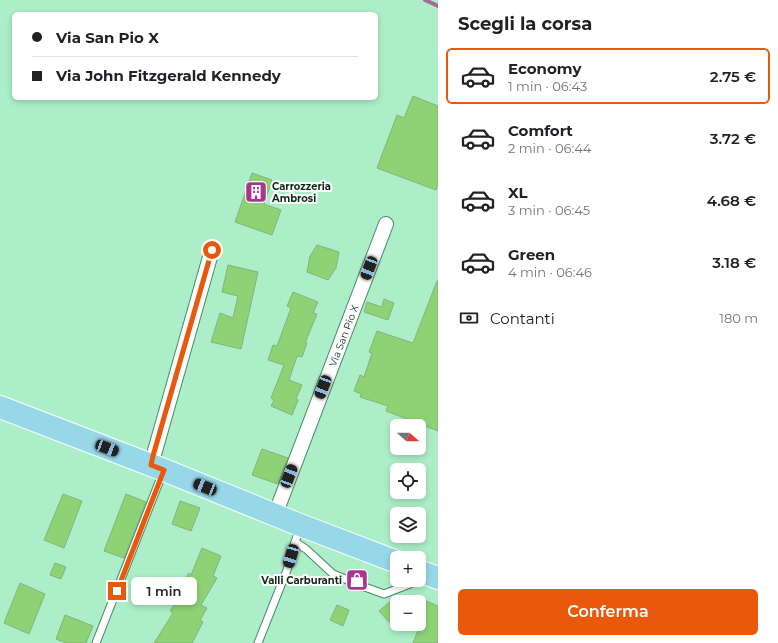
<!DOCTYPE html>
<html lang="it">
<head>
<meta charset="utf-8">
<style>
	body { margin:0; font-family:Montserrat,sans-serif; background:#f6f6f6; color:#202124; height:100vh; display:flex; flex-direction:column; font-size:15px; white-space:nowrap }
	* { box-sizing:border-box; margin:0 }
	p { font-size:13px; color:#757577 }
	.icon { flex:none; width:22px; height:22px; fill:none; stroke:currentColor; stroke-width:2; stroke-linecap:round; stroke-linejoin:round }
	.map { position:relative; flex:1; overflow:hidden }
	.sheet { display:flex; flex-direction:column; background:#fff; width:340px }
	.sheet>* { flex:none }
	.guide { position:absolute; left:12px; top:12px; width:366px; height:88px; border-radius:6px; box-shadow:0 2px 6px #0003; display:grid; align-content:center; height:88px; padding:0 20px; background:#fff }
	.needle { width:26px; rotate:111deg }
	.fabs { position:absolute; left:390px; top:419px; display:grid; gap:8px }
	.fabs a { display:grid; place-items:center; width:36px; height:36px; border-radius:6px; background:#fff; box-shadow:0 2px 6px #0003; font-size:20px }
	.end { position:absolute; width:18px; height:18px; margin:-9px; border:5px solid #ea580c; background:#fff; box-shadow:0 0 0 2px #fff }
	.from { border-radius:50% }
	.bubble { position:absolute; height:28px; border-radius:6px; background:#fff; box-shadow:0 2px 6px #0003; font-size:13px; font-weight:600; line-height:28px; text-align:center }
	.car { position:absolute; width:12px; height:24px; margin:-12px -6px; border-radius:5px; box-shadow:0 0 3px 1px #0007; background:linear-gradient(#222 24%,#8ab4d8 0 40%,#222 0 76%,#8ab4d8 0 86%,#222 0) }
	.guide b { display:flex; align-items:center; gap:14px; height:38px; font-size:15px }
	.guide b+b { border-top:1px solid #e0e0e0 }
	.guide i { width:10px; height:10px; background:#202124 }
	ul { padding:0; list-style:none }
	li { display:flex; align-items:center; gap:12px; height:56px; margin:0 8px 6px; padding:0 12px; border:2px solid transparent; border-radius:6px }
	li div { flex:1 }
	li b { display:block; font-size:15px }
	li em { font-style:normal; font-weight:600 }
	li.on { border-color:#ea580c }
	li>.icon { width:36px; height:36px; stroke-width:1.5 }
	h2 { padding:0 20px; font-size:18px; line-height:48px }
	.pay { display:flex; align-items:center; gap:10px; height:44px; padding:0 20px; font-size:15px }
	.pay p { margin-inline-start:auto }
	.action { display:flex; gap:8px; margin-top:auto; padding:8px 20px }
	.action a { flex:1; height:46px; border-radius:6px; background:#ea580c; color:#fff; font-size:16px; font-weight:600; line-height:46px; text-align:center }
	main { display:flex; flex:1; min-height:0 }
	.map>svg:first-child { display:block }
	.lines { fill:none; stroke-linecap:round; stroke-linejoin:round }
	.stream { stroke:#a56a97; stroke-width:4 }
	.building { fill:#8dd375; stroke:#89b07c }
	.lane-casing { stroke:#4a8966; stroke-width:9 }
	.street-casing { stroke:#4a8966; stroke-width:16 }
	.primary-casing { stroke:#fff; stroke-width:24 }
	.lane { stroke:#fff; stroke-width:7 }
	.street { stroke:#fff; stroke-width:14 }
	.primary { stroke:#96d7e8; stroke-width:22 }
	.route { stroke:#ea580c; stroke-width:5 }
	.labels { text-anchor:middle; stroke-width:4; stroke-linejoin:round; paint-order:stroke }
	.poi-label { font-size:10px; font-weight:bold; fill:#0c2719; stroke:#fdfdfd; text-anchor:start }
	.street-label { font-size:10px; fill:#0c2719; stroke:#fdfdfd }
</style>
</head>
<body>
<main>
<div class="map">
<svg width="438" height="643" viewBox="0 0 438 643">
	<rect width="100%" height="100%" fill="#aceec7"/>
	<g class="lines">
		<!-- stream -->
		<polyline class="stream" points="425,0 438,6"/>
	</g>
	<!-- building -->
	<g class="building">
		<polygon points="413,96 438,106 438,184 436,190 377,168 397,115 404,118"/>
		<polygon points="252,173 272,180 264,204 281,210 272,235 235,222"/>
		<polygon points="317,245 339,252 336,268 328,280 307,272 310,256"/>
		<polygon points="228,265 258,272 241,349 211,342 220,313 233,318 238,296 222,292"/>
		<polygon points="437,281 438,281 438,431 386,411 388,406 360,397 361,394 354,391 360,375 364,377 372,353 369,352 377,331 413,343"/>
		<polygon points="293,292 318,302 313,313 317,314 305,343 307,343 302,357 297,356 289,380 302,385 296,399 298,400 292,415 271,406 274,400 271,398 284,365 268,360 273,345 277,346 291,308 287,306"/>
		<polygon points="384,299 394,303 388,320 364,312 367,302 382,307"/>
		<polygon points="262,449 288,458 278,484 252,475"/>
		<polygon points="63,494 82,501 64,548 44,540"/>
		<polygon points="126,494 146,502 124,558 104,551"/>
		<polygon points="180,501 200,508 191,531 172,524"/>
		<polygon points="202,548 221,556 213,576 217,578 201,605 207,608 200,620 203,622 192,643 154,643 173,613 170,611 176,602 172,599 189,573 191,575"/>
		<polygon points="55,563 66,567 61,579 50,575"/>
		<polygon points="20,583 45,594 29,634 4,623"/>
		<polygon points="397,596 397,616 389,622 379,611"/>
		<polygon points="422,599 438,606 438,643 413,643 419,628 419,607"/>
		<polygon points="337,605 349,610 343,626 330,620"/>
		<polygon points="65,615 93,626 86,643 66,643 56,639"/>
	</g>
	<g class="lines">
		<!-- lane casing -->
		<g class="lane-casing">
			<g id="lane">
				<polyline points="300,528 295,542 306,549 333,574 362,586 384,594 410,584 414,580"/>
				<polyline points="96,643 163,472"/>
				<polyline points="258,643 287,570 295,542"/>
			</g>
		</g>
		<!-- street casing -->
		<g class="street-casing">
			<g id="street">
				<polyline points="151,465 212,250"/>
				<path id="s1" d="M 275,515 L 386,224"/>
			</g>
		</g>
		<!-- primary casing -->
		<g class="primary-casing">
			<g id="primary">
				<polyline points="0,407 164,470 295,523 397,562"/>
				<polyline points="419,571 438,578"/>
			</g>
		</g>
		<!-- lane -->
		<use href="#lane" class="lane"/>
		<!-- street -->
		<use href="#street" class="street"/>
		<!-- primary -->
		<use href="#primary" class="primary"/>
	</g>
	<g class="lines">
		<!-- route -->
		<polyline class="route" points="117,591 164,470 151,465 153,456 212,250"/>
	</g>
	<!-- icons -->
	<defs>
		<g id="building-square" transform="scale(1.15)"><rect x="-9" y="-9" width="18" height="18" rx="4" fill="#a8358e" stroke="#fdfdfd"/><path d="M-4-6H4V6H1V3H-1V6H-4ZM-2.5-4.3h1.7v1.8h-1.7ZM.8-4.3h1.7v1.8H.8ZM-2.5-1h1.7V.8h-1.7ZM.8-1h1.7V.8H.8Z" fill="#fff"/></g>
		<g id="shop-square" transform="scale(1.15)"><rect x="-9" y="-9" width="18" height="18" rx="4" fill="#a8358e" stroke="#fdfdfd"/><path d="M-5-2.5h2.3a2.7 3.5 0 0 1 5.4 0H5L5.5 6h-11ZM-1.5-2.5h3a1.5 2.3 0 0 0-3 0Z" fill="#fff"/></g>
	</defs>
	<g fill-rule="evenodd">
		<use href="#building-square" x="256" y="192"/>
		<use href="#shop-square" x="357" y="580"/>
	</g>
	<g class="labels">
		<!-- poi labels -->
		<g class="poi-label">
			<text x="272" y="190">Carrozzeria<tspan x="272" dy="12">Ambrosi</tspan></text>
			<text x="342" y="584" text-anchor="end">Valli Carburanti</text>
		</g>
		<!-- street labels -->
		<g class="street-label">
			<text dy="4" stroke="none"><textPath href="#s1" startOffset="192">Via San Pio X</textPath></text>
		</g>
	</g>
</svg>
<div class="fabs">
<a><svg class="needle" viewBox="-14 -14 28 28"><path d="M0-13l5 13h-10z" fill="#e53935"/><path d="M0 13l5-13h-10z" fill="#757577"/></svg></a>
<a><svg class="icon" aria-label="locate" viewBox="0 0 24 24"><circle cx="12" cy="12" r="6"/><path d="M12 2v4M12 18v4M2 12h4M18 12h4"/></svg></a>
<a><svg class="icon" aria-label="layers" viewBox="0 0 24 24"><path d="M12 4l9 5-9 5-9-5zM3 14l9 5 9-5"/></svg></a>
<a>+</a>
<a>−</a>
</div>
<i class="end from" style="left:212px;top:250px"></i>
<i class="end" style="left:117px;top:591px"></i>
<div class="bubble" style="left:131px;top:577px;width:66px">1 min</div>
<i class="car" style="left:369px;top:268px;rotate:201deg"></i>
<i class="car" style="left:323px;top:387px;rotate:201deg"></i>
<i class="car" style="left:107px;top:448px;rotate:111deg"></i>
<i class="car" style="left:289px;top:476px;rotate:21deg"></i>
<i class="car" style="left:205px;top:487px;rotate:292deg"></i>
<i class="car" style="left:291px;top:556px;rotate:196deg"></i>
<div class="guide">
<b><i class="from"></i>Via San Pio X</b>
<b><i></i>Via John Fitzgerald Kennedy</b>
</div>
</div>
<section class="sheet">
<h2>Scegli la corsa</h2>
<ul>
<li class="on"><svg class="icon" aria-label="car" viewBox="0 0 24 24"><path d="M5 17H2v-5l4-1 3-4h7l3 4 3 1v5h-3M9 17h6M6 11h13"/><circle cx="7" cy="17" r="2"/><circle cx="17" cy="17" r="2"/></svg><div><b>Economy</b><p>1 min · 06:43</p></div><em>2.75 €</em></li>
<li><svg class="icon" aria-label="car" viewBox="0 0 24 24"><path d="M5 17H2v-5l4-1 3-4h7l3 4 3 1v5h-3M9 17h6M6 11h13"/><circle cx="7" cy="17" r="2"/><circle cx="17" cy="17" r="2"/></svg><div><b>Comfort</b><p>2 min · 06:44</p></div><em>3.72 €</em></li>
<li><svg class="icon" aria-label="car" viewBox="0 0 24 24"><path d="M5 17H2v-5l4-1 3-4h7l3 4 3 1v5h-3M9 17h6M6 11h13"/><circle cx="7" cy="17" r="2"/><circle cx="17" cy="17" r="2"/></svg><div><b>XL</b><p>3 min · 06:45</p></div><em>4.68 €</em></li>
<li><svg class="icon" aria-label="car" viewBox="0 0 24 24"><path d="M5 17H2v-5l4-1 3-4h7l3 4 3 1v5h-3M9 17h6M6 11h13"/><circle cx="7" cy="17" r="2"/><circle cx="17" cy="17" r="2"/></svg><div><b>Green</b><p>4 min · 06:46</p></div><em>3.18 €</em></li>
</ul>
<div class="pay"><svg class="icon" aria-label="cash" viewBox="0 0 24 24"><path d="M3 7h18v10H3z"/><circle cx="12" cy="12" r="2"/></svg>Contanti<p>180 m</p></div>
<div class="action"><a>Conferma</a></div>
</section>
</main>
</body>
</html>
